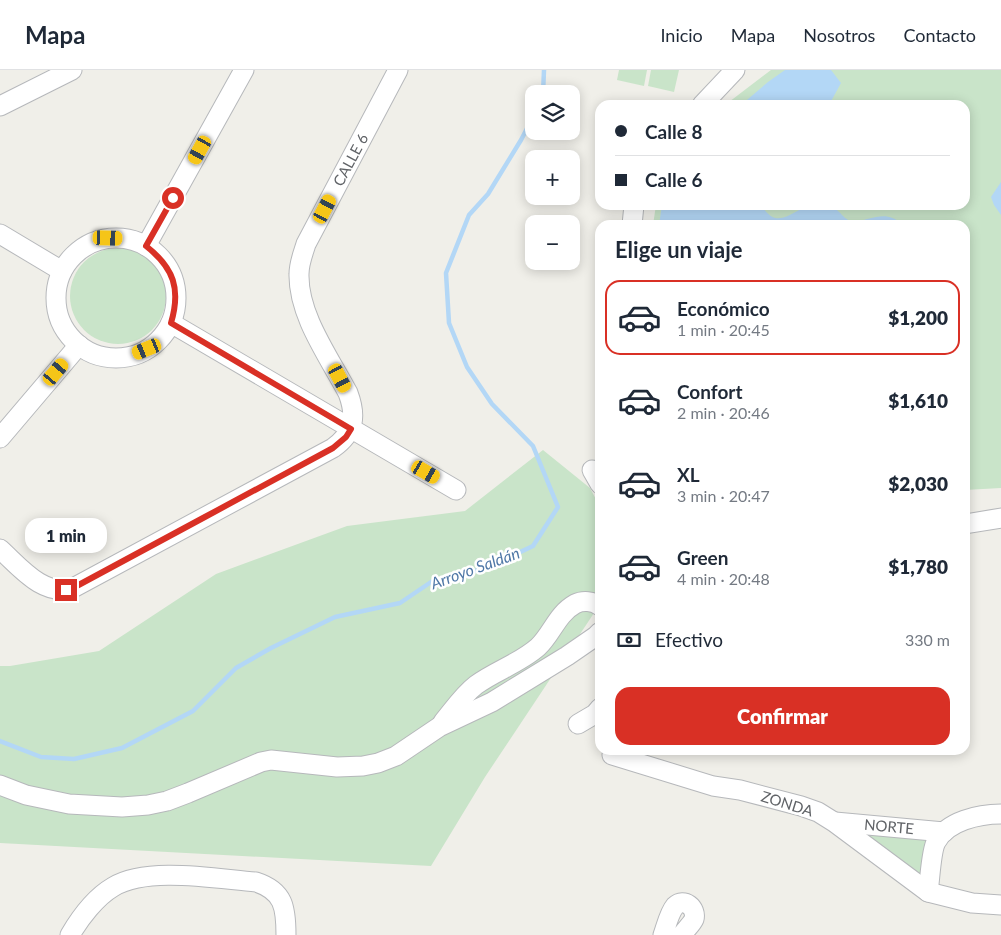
<!DOCTYPE html>
<html lang="es">
<head>
<meta charset="utf-8">
<style>
	body { margin:0; font-family:Lato,sans-serif; background:#f2f2f3; color:#1f2937; height:100vh; display:flex; flex-direction:column; font-size:19px; white-space:nowrap }
	* { box-sizing:border-box; margin:0 }
	p { font-size:16px; color:#747a83 }
	.icon { flex:none; width:28px; height:28px; fill:none; stroke:currentColor; stroke-width:2; stroke-linecap:round; stroke-linejoin:round }
	.map { position:relative; flex:1; overflow:hidden }
	.panel { position:absolute; left:595px; top:150px; width:375px; height:535px; display:flex; flex-direction:column; background:#fff; border-radius:15px; box-shadow:0 2px 12px #0003 }
	.panel>* { flex:none }
	.top-card { position:absolute; left:595px; top:30px; width:375px; height:110px; border-radius:15px; box-shadow:0 2px 12px #0003; display:grid; align-content:center; height:110px; padding:0 20px; background:#fff }
	.buttons { position:absolute; left:525px; top:15px; display:grid; gap:10px }
	.buttons a { display:grid; place-items:center; width:55px; height:55px; border-radius:10px; background:#fff; box-shadow:0 2px 12px #0003; font-size:25px }
	.end { position:absolute; width:22px; height:22px; margin:-11px; border:6px solid #d93025; background:#fff; box-shadow:0 0 0 2px #fff }
	.from { border-radius:50% }
	.bubble { position:absolute; height:35px; border-radius:15px; background:#fff; box-shadow:0 2px 12px #0003; font-size:16px; font-weight:800; line-height:35px; text-align:center }
	.car { position:absolute; width:15px; height:30px; margin:-15px -8px; border-radius:6px; box-shadow:0 0 4px 1px #0007; background:linear-gradient(#f5c518 24%,#345 0 40%,#f5c518 0 76%,#345 0 86%,#f5c518 0) }
	.top-card b { display:flex; align-items:center; gap:18px; height:48px; font-size:19px }
	.top-card b+b { border-top:1px solid #e0e1e3 }
	.top-card i { width:12px; height:12px; background:#1f2937 }
	ul { padding:0; list-style:none }
	li { display:flex; align-items:center; gap:15px; height:75px; margin:0 10px 8px; padding:0 10px; border:2px solid transparent; border-radius:15px }
	li div { flex:1 }
	li b { display:block; font-size:19px }
	li em { font-style:normal; font-weight:800 }
	li.selected { border-color:#d93025 }
	li>.icon { width:45px; height:45px; stroke-width:1.5 }
	h2 { padding:0 20px; font-size:22px; line-height:60px }
	.pay { display:flex; align-items:center; gap:12px; height:55px; padding:0 20px; font-size:19px }
	.pay p { margin-inline-start:auto }
	.primary-button { display:flex; gap:10px; margin-top:auto; padding:10px 20px }
	.primary-button a { flex:1; height:58px; border-radius:15px; background:#d93025; color:#fff; font-size:20px; font-weight:800; line-height:58px; text-align:center }
	header { display:flex; align-items:center; gap:30px; box-sizing:border-box; height:70px; padding:0 25px; background:#fff; border-bottom:1px solid #e0e1e3 }
	header strong { font-size:24px }
	nav { display:flex; gap:28px; margin-inline-start:auto; font-size:18px }
	.map>svg:first-child { display:block }
	.green { fill:#c9e4c9 }
	.water { fill:#b3d7f6 }
	.lines { fill:none; stroke-linecap:round; stroke-linejoin:round }
	.stream { stroke:#b3d7f6; stroke-width:4.5 }
	.minor-casing { stroke:#b6b8bb; stroke-width:21 }
	.minor { stroke:#fff; stroke-width:19 }
	.route { stroke:#d93025; stroke-width:6 }
	.labels { text-anchor:middle; stroke-width:5; stroke-linejoin:round; paint-order:stroke }
	.street-label { font-size:15px; fill:#606367; stroke:#fff }
	.water-label { font-size:16px; font-style:italic; fill:#5078a7; stroke:#fff }
</style>
</head>
<body>
<header>
<strong>Mapa</strong>
<nav><a>Inicio</a><a>Mapa</a><a>Nosotros</a><a>Contacto</a></nav>
</header>
<div class="map">
<svg width="1001" height="865" viewBox="0 0 1001 865">
	<rect width="100%" height="100%" fill="#f0efe9"/>
	<!-- green -->
	<g class="green">
		<polygon points="619,0 647,0 644,16 617,10"/>
		<polygon points="651,0 679,0 674,22 648,16"/>
		<polygon points="771,0 1001,0 1001,418 965,420 965,155 653,155 656,135 965,135 965,35 725,35"/>
		<circle cx="118" cy="226" r="48"/>
		<polygon points="543,380 590,418 600,437 600,534 485,707 431,796 0,773 0,596 10,596 99,581 216,504 347,456 465,441"/>
		<polygon points="859,761 929,766 923,809"/>
	</g>
	<!-- water -->
	<g class="water">
		<polygon points="785,0 831,0 841,13 829,35 741,35 768,12"/>
		<polygon points="1001,112 1001,145 994,135 991,127"/>
		<path d="M 662,135 L 761,135 C 779,164 792,137 815,135 C 842,132 839,151 856,152 C 859,153 863,150 867,149 C 883,145 889,144 903,154 L 659,155 Z"/>
	</g>
	<g class="lines">
		<!-- stream -->
		<g class="stream">
			<polyline points="543,24 544,0"/>
			<polyline points="0,671 41,687 74,689 122,678 193,641 236,598 271,578 335,547 400,533 434,510 452,509 495,494 533,476 558,437 533,376 492,334 467,297 449,253 446,203 469,145 488,124 521,70 534,45"/>
		</g>
		<!-- minor casing -->
		<g class="minor-casing">
			<g id="minor">
				<polyline points="702,35 735,0"/>
				<polyline points="0,36 72,0"/>
				<polyline points="632,155 634,135"/>
				<polyline points="0,164 62,201"/>
				<circle cx="116" cy="228" r="60"/>
				<polyline points="146,176 244,0"/>
				<polyline points="171,253 456,420"/>
				<polyline points="0,368 79,275"/>
				<polyline points="592,400 600,414"/>
				<polyline points="965,454 1001,448"/>
				<path d="M 0,479 C 20,497 43,527 73,518 L 333,378 C 354,363 357,347 348,323 C 329,287 298,245 299,204 C 299,193 303,184 306,174 L 398,0"/>
				<path d="M 443,652 C 453,640 463,625 476,615 C 495,601 520,593 538,577 C 552,564 557,544 575,534 C 583,530 593,531 600,536"/>
				<polyline points="578,654 595,644 600,638"/>
				<polyline points="612,685 713,716 740,720 801,736 818,742 834,752 928,822 972,833 1001,835"/>
				<polyline points="0,715 26,725 69,734 122,737 148,735 167,731 188,723 261,692 271,690 337,697 363,696 378,693 396,686 439,657 492,632 567,586 596,566 600,562"/>
				<polyline points="835,752 944,762"/>
				<path d="M 928,822 C 930,810 931,781 936,772 C 947,751 979,744 1001,744"/>
				<path d="M 70,865 C 80,848 96,827 113,817 C 147,796 217,809 256,812 C 284,821 286,838 286,865"/>
				<path d="M 663,865 C 666,857 669,843 675,836 C 684,827 697,838 694,849 C 692,854 685,860 682,865"/>
			</g>
		</g>
		<!-- minor -->
		<use href="#minor" class="minor"/>
	</g>
	<g class="lines">
		<!-- route -->
		<path class="route" d="M 66,520 L 73,518 C 160,472 246,424 333,378 L 346,367 L 351,359 L 171,253 C 181,219 174,198 146,176 L 173,128"/>
	</g>
	<g class="labels">
		<!-- street labels -->
		<g class="street-label">
			<text transform="translate(351 90) rotate(-62)" y="5">CALLE 6</text>
			<text transform="translate(787 734) rotate(17)" y="5">ZONDA</text>
			<text transform="translate(889 757) rotate(5)" y="5">NORTE</text>
		</g>
		<!-- water labels -->
		<g class="water-label">
			<text transform="translate(475 498) rotate(-20)" y="6">Arroyo Saldán</text>
		</g>
	</g>
</svg>
<div class="buttons">
<a><svg class="icon" aria-label="layers" viewBox="0 0 24 24"><path d="M12 4l9 5-9 5-9-5zM3 14l9 5 9-5"/></svg></a>
<a>+</a>
<a>−</a>
</div>
<i class="end from" style="left:173px;top:128px"></i>
<i class="end" style="left:66px;top:520px"></i>
<div class="bubble" style="left:25px;top:448px;width:82px">1 min</div>
<i class="car" style="left:200px;top:80px;rotate:209deg"></i>
<i class="car" style="left:325px;top:139px;rotate:28deg"></i>
<i class="car" style="left:108px;top:168px;rotate:92deg"></i>
<i class="car" style="left:147px;top:279px;rotate:248deg"></i>
<i class="car" style="left:56px;top:302px;rotate:40deg"></i>
<i class="car" style="left:340px;top:308px;rotate:152deg"></i>
<i class="car" style="left:426px;top:402px;rotate:120deg"></i>
<div class="top-card">
<b><i class="from"></i>Calle 8</b>
<b><i></i>Calle 6</b>
</div>
<section class="panel">
<h2>Elige un viaje</h2>
<ul>
<li class="selected"><svg class="icon" aria-label="car" viewBox="0 0 24 24"><path d="M5 17H2v-5l4-1 3-4h7l3 4 3 1v5h-3M9 17h6M6 11h13"/><circle cx="7" cy="17" r="2"/><circle cx="17" cy="17" r="2"/></svg><div><b>Económico</b><p>1 min · 20:45</p></div><em>$1,200</em></li>
<li><svg class="icon" aria-label="car" viewBox="0 0 24 24"><path d="M5 17H2v-5l4-1 3-4h7l3 4 3 1v5h-3M9 17h6M6 11h13"/><circle cx="7" cy="17" r="2"/><circle cx="17" cy="17" r="2"/></svg><div><b>Confort</b><p>2 min · 20:46</p></div><em>$1,610</em></li>
<li><svg class="icon" aria-label="car" viewBox="0 0 24 24"><path d="M5 17H2v-5l4-1 3-4h7l3 4 3 1v5h-3M9 17h6M6 11h13"/><circle cx="7" cy="17" r="2"/><circle cx="17" cy="17" r="2"/></svg><div><b>XL</b><p>3 min · 20:47</p></div><em>$2,030</em></li>
<li><svg class="icon" aria-label="car" viewBox="0 0 24 24"><path d="M5 17H2v-5l4-1 3-4h7l3 4 3 1v5h-3M9 17h6M6 11h13"/><circle cx="7" cy="17" r="2"/><circle cx="17" cy="17" r="2"/></svg><div><b>Green</b><p>4 min · 20:48</p></div><em>$1,780</em></li>
</ul>
<div class="pay"><svg class="icon" aria-label="cash" viewBox="0 0 24 24"><path d="M3 7h18v10H3z"/><circle cx="12" cy="12" r="2"/></svg>Efectivo<p>330 m</p></div>
<div class="primary-button"><a>Confirmar</a></div>
</section>
</div>
</body>
</html>
